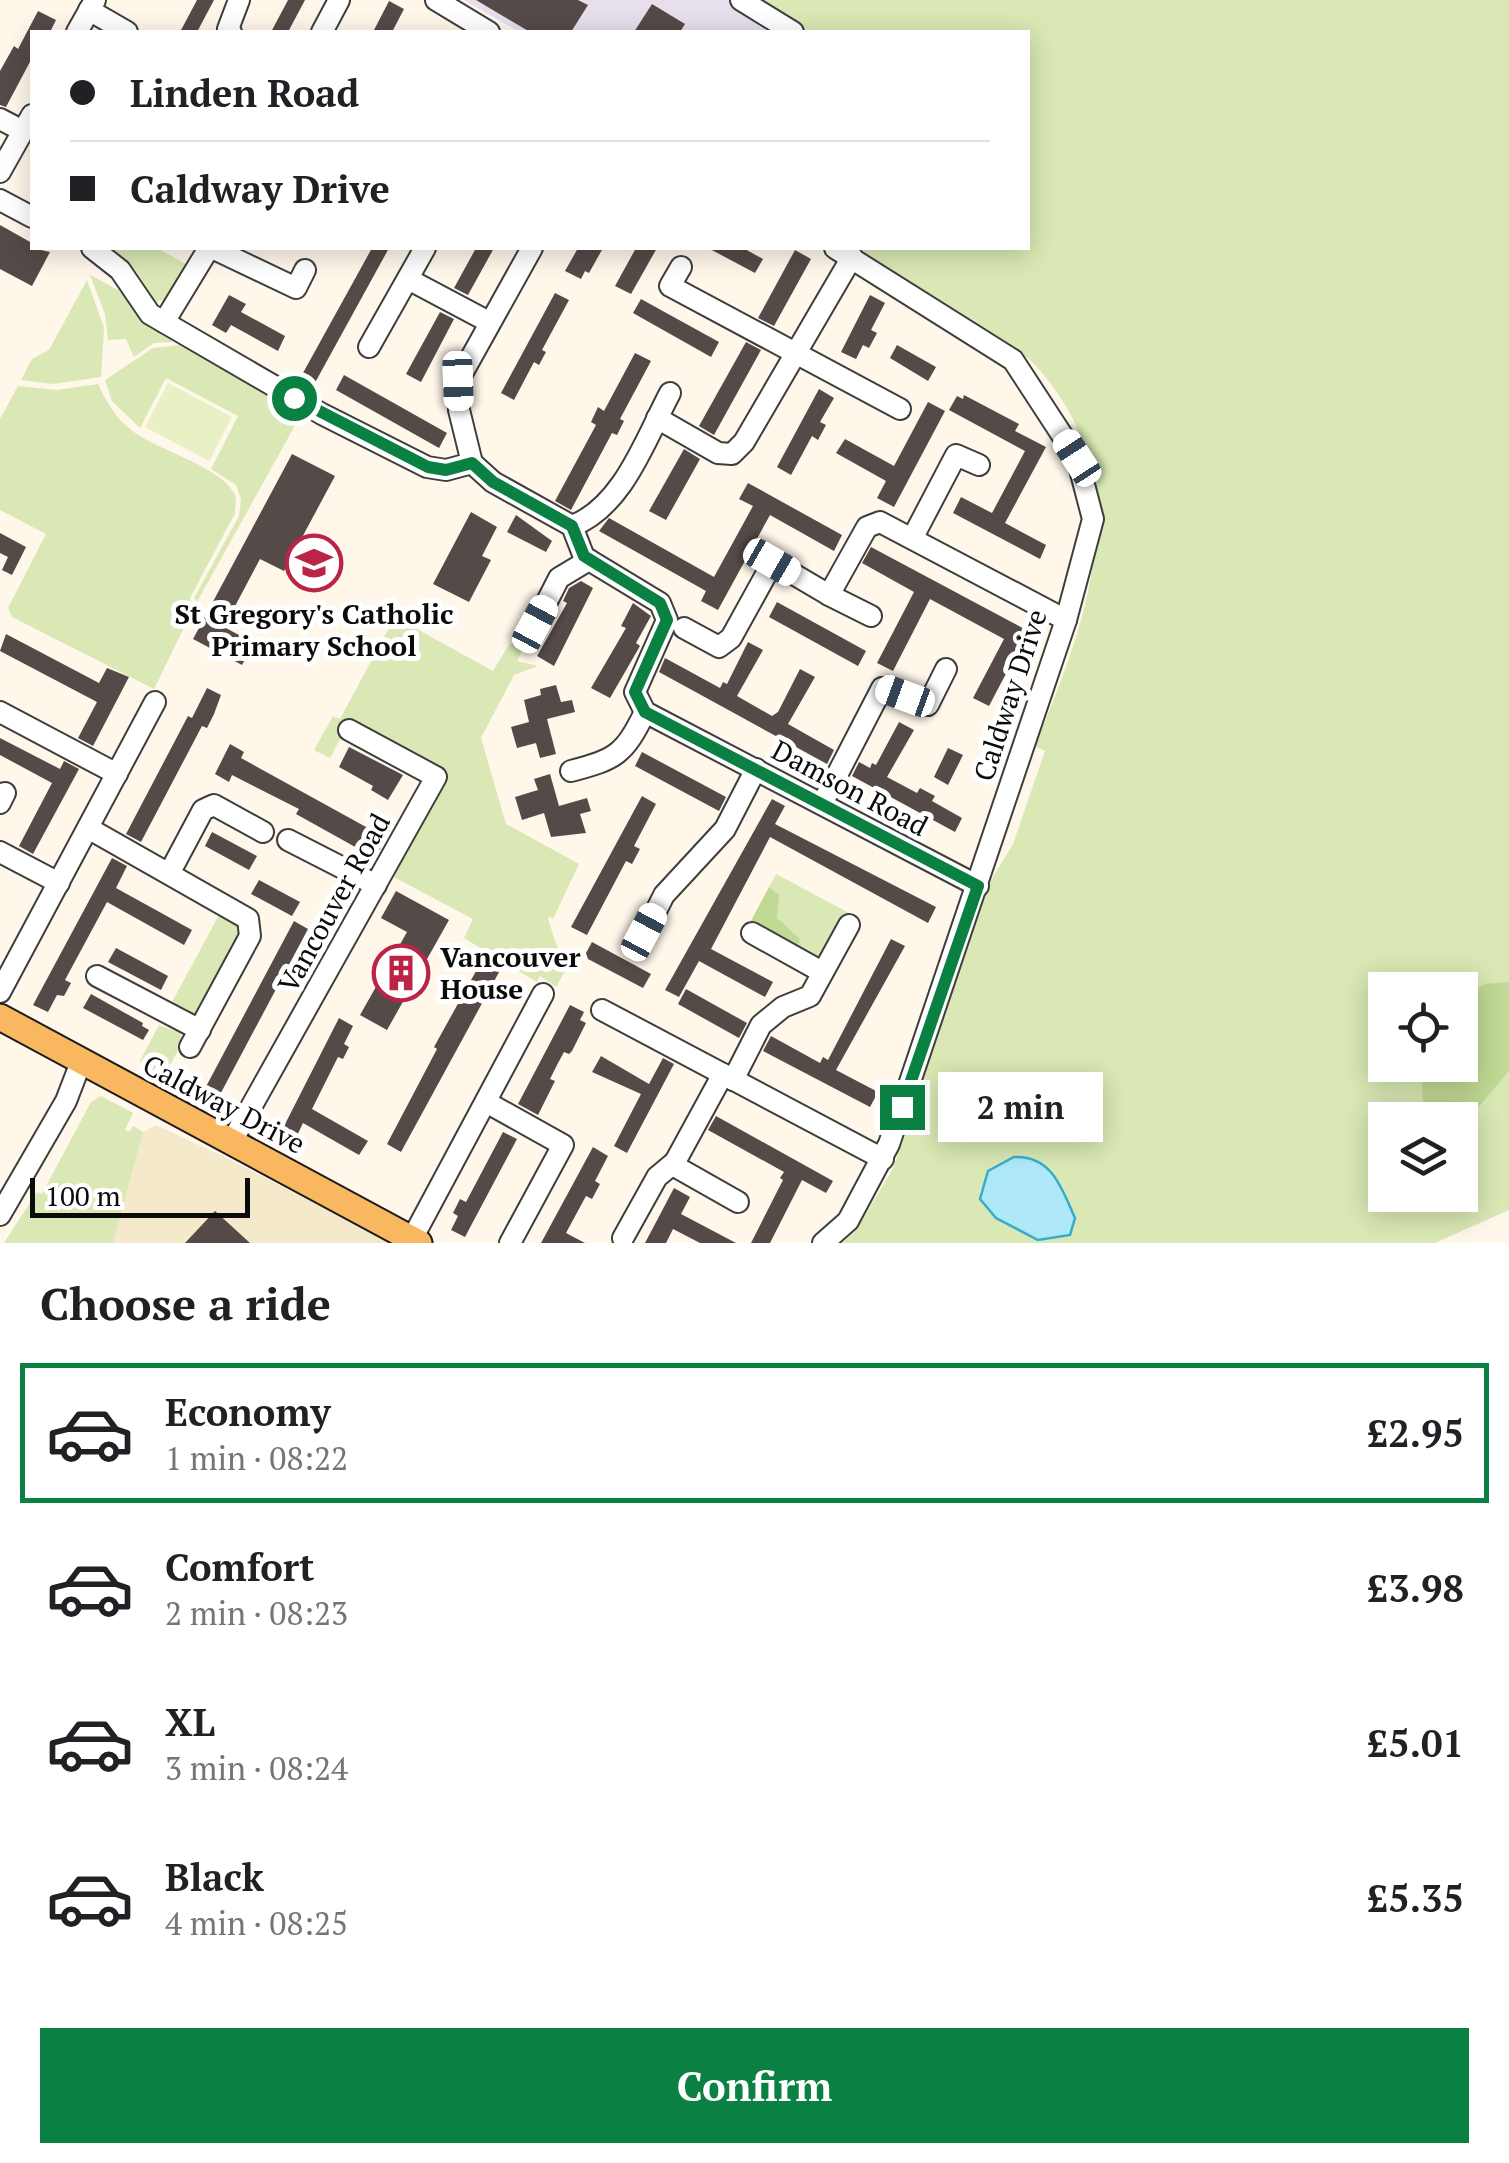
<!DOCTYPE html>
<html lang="en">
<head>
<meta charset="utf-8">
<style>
	body { margin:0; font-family:"PT Serif",serif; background:#f6f6f6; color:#202124; height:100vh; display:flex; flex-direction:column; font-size:38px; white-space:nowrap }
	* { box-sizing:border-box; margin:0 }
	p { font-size:32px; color:#757577 }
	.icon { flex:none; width:55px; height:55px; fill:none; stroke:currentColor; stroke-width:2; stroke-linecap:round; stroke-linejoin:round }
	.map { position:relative; height:1243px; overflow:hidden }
	.panel { display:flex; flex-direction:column; background:#fff; flex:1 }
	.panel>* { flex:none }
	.guide { position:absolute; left:30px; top:30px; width:1000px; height:220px; border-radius:0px; box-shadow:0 5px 25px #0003; display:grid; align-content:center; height:220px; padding:0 40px; background:#fff }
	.controls { position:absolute; left:1368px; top:972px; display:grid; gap:20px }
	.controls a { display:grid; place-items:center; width:110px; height:110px; border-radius:0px; background:#fff; box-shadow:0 5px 25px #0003; font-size:50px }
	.scale { position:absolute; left:30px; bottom:25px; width:220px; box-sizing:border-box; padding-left:10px; border:5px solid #0b0b0b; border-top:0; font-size:28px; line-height:35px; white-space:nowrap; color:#0b0b0b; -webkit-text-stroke:8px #fff; paint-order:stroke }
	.end { position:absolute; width:45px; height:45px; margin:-22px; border:12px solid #0b8043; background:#fff; box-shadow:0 0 0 5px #fff }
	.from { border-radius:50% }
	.bubble { position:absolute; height:70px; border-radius:0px; background:#fff; box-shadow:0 5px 25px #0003; font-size:32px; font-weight:800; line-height:70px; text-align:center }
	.car { position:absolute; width:30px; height:60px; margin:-30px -15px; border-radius:12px; box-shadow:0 0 8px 2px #0007; background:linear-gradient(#fff 24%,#345 0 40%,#fff 0 76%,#345 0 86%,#fff 0) }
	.guide b { display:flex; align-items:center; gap:35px; height:95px; font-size:38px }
	.guide b+b { border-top:2px solid #e0e0e0 }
	.guide i { width:25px; height:25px; background:#202124 }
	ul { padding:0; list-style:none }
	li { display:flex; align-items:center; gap:30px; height:140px; margin:0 20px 15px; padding:0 20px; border:5px solid transparent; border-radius:0px }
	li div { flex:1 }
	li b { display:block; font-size:38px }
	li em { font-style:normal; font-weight:800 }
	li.selected { border-color:#0b8043 }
	li>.icon { width:90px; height:90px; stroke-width:1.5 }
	h2 { padding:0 40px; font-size:45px; line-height:120px }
	.button { display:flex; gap:20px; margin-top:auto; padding:20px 40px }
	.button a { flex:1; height:115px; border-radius:0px; background:#0b8043; color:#fff; font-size:40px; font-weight:800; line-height:115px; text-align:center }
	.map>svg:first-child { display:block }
	.industrial { fill:#e7dfeb }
	.farmland { fill:#f4e9cb }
	.green { fill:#d9e8b4; fill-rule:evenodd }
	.forest { fill:#c0d994 }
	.pitch { fill:#e9f0c6 }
	.water { fill:#afe8f6; stroke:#36accd; stroke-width:2.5 }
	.building { fill:#544a48 }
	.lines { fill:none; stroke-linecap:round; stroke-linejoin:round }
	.minor-casing { stroke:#3e3e3e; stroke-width:24 }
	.major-casing { stroke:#1c1c1c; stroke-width:29 }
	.minor { stroke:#fff; stroke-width:20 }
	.major { stroke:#f9b860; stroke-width:25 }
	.route { stroke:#0b8043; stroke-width:12 }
	.labels { text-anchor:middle; stroke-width:10; stroke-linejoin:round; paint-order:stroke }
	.poi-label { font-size:28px; font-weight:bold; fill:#0b0b0b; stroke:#fff }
	.street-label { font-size:28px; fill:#0b0b0b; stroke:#fff }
</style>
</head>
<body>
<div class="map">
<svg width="1509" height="1243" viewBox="0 0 1509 1243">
	<rect width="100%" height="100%" fill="#fff7ea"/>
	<!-- industrial -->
	<polygon class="industrial" points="464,0 756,0 811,32 519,32"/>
	<!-- farmland -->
	<polygon class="farmland" points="156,1125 231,1160 390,1243 113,1243 143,1132"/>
	<!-- green -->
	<g class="green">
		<path d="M 756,0 L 1509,0 L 1509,1210 L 1435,1243 L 842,1243 L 854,1233 L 893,1169 L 990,882 L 1013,844 L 1045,751 L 1035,746 C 1087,621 1141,481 1036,366 C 1024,352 1001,343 985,333 C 940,304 895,276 849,248 L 1028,248 L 1028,32 L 811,32 ZM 1385,990 L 1460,990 L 1460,1065 L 1385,1065 ZM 1385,1120 L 1460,1120 L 1460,1195 L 1385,1195 ZM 1028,1157 L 1041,1162 L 1038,1240 L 996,1218 L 980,1193 L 988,1172 Z"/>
		<polygon points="111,248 157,248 186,264 166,299 156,302 136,271"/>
		<polygon points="90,275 118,290 148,324 173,342 154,343 134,357 126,339 108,340 105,314"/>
		<polygon points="87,280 104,328 101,377 53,384 21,380 32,359 49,350"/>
		<polygon points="181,345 303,411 197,602 194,598 239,516 241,499 236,485 211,469 238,416 166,378 140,428 112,401 105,380 153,348"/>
		<path d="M 98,384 C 106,401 114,416 130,429 C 156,451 224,466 236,497 L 235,513 L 190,598 L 194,607 L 154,689 L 12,617 L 8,608 L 46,534 L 0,510 L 0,419 L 18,386 L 57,390 Z"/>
		<polygon points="395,617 493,671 508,646 516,640 525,644 517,661 538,666 514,675 481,738 506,824 579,864 553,919 550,916 548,919 565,971 556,987 540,976 537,982 464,938 473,919 390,875 445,771 349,723 330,758 314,750 333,716 340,719"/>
		<polygon points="776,874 849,913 821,958 811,958 750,923"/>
		<polygon points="220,913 238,924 240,933 194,1016 171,1004"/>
		<polygon points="159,1025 180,1033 183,1041 163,1078 141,1066 140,1061"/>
		<polygon points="101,1096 133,1113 125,1130 130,1132 133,1126 143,1132 113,1243 4,1243 37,1192 42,1194 91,1102"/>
	</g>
	<!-- forest -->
	<g class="forest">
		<polygon points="769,887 779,895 777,918 800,939 798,950 750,923"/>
		<polygon points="1509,982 1509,1071 1460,1129 1460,1120 1423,1120 1422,1065 1460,1065 1460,995 1486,984"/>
	</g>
	<!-- pitch -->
	<polygon class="pitch" points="168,383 232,417 209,461 145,427"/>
	<!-- water -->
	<path class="water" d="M 1014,1157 C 1052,1155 1062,1189 1075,1218 L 1070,1235 L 1038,1240 L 996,1218 L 980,1199 L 988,1171 Z"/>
	<!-- building -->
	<g class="building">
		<polygon points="197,0 214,0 197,32 180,32"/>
		<polygon points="288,0 305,0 288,32 271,32"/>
		<polygon points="476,0 578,0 588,5 571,32 530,32"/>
		<polygon points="389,1 404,9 392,32 373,32"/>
		<polygon points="652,4 685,24 680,32 634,32"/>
		<polygon points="38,11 56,20 50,32 32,32 32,58 6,107 0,105 0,71 14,46 18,49"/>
		<polygon points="0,225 32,243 32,248 50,252 32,286 0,269"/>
		<polygon points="372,248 389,248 311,390 298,382"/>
		<polygon points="476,248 494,248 468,295 454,288"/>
		<polygon points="578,248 603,248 589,273 585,271 581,279 565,271"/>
		<polygon points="636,248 657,248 631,294 615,286"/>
		<polygon points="708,248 743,248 763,259 755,273"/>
		<polygon points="795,250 811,259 774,326 758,318"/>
		<polygon points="555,293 569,300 542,350 546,352 539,365 534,362 514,400 501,393"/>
		<polygon points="229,295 246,304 241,312 285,336 278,351 231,325 226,333 212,325"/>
		<polygon points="870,295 885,303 871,330 877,333 869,348 863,345 856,359 841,352"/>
		<polygon points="641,299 719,342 711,357 633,313"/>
		<polygon points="440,312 454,319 421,382 406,374"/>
		<polygon points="746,342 761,350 714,435 699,426"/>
		<polygon points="897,345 936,367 928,381 890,358"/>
		<polygon points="635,353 651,361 620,419 624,421 617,435 612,433 571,510 555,501 596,425 591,422 598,407 604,411"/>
		<polygon points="344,375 447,433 439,448 336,390"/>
		<polygon points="819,389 834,398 820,422 826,425 818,440 812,436 791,475 777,467"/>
		<polygon points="964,395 1019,424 1015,431 1046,447 1005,523 1046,545 1040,559 953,513 961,497 992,513 1025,451 949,410 957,396 963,399"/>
		<polygon points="928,402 945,411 894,507 877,498 886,481 836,453 845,439 894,466"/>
		<polygon points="684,449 700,459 666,520 649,511"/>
		<polygon points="292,454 335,476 284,571 260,559 224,627 254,643 242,665 193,639"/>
		<polygon points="748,483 842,535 834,551 770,515 718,610 701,601 706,591 599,531 609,518 714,577 753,506 739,499"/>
		<polygon points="471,512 497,527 482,556 491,560 469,602 433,584"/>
		<polygon points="516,515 552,541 546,552 507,532"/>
		<polygon points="0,533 26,547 12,575 2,570 8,557 0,553"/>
		<polygon points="871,547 1032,633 1024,649 1020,647 989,706 973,698 1004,639 930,599 893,671 877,663 914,592 862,563"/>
		<polygon points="581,581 593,588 554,666 537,656 567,603 563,601 569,588"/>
		<polygon points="777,602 866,651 858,666 769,617"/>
		<polygon points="633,603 651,616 636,643 640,646 610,698 591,688 626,628 621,626"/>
		<polygon points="6,634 99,683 107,668 129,677 93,746 78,738 97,702 0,651"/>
		<polygon points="748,642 763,650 737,696 772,716 778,712 800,669 815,677 788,724 834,750 827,764 659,672 665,658 720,688 723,682 727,684"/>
		<polygon points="556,685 561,702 572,700 575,712 547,719 556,754 540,758 536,743 517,748 511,727 529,722 524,700 541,695 540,689"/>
		<polygon points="207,688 221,695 214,714 207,728 202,726 141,842 126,834 188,716 192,718"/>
		<polygon points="899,722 914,730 887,777 917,793 920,788 935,796 932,801 962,818 955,832 852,776 859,762 870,768 872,763 876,765"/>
		<polygon points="0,738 60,769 64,761 79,769 33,854 19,846 52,783 0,755"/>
		<polygon points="230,744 244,752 241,758 386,838 375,858 296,814 299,809 232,775 229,782 215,774"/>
		<polygon points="349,747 403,775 388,800 371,790 373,786 339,767"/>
		<polygon points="948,748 963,755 948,785 934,777"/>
		<polygon points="642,752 726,797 719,811 635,766"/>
		<polygon points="550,774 559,806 587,798 591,811 580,814 586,833 551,837 544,813 522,820 515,797 538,790 534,779"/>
		<polygon points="642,796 656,804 634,846 640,849 632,864 626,861 587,935 571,927"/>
		<polygon points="772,799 785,806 775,824 936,907 928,923 770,837 711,949 773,982 765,997 699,961 679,997 665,990"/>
		<polygon points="212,832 257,856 249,870 205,846"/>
		<polygon points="112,858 127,866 116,888 192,930 184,945 107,902 65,980 71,983 64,996 57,995 48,1012 33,1005"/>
		<polygon points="259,880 300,902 292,916 251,894"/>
		<polygon points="396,891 449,920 387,1030 360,1015 407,932 381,918"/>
		<polygon points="294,921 308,929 215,1104 201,1096"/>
		<polygon points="891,939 905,946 836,1070 878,1092 870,1107 763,1051 771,1036 820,1063 823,1057 828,1060"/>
		<polygon points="592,942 651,974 643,988 588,959 586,953"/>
		<polygon points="116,948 168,976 161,990 108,962"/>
		<polygon points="486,953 504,963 401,1152 387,1144 437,1049 434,1047"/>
		<polygon points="686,989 747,1023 739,1038 678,1004"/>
		<polygon points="91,994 143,1023 142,1026 149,1030 143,1040 83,1008"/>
		<polygon points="570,1005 584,1012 580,1020 586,1023 572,1051 569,1054 564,1052 557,1065 550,1079 555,1081 538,1115 518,1104"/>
		<polygon points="339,1018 353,1026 344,1044 349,1047 343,1059 338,1057 312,1109 368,1141 359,1155 303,1123 295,1140 281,1132"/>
		<polygon points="601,1056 649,1084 663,1058 674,1064 627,1153 614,1146 641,1094 592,1072"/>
		<polygon points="716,1116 833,1181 826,1193 802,1180 770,1243 751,1243 783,1180 780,1178 784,1172 708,1130"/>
		<polygon points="503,1132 517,1139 465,1237 451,1230 458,1216 453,1213 460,1199 466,1202"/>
		<polygon points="593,1147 608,1156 595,1181 600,1184 592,1199 586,1196 566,1233 585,1243 541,1243"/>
		<polygon points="674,1188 690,1197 681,1214 736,1243 700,1243 673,1229 666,1243 645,1243"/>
		<polygon points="215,1211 250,1243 185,1243"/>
	</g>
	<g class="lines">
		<!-- minor casing -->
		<g class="minor-casing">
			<g id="minor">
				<polyline points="436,0 489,32"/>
				<polyline points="741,0 793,32"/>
				<polyline points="89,10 127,32"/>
				<polyline points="77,32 95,0"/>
				<polyline points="231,32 228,29 239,0"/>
				<polyline points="322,32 339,0"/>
				<polyline points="0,119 23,131"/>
				<polyline points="0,172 32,115"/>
				<polyline points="0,200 32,217"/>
				<polyline points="92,248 120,270 150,314 322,414 427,467 446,470 472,463"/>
				<polyline points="212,248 296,288 305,270"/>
				<polyline points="681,267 670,286 900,409"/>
				<polyline points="408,279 489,322"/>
				<polyline points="164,322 209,248"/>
				<polyline points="369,347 425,248"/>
				<polyline points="657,418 718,453 732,454 744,442 852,257"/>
				<polyline points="472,463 493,482 572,526 584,557 660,603 667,620 635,692 645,712 978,886"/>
				<polyline points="472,463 459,410 458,381 532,248"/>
				<path d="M 572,526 C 623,507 646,438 670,393"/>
				<polyline points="913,537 956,455 979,465"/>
				<polyline points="829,595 871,616"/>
				<polyline points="535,625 559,578 589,560"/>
				<polyline points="684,628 719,647 731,638 773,562 829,595 867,527 880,522 1066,620"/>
				<polyline points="0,712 117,774"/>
				<path d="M 571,771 C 616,759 624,755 645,712"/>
				<polyline points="0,803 5,793"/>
				<polyline points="822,804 882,688 928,705 946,669"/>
				<polyline points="88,828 248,919 250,936 190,1047"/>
				<polyline points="288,840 376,885"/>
				<polyline points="0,852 59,883"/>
				<polyline points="170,872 203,810 214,805 263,832"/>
				<polyline points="645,933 664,895 725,829 756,769"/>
				<polyline points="752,933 822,972"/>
				<polyline points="97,976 200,1030"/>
				<polyline points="0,992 155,702"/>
				<polyline points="602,1010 883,1159"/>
				<polyline points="733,1080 761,1025 783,1007 810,996 849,925"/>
				<polyline points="486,1102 563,1145 510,1243"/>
				<polyline points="232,1141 436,777 349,730"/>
				<polyline points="675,1162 678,1168 738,1202"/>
				<polyline points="0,1215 66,1101 81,1062"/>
				<polyline points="623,1238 657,1177 675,1162 723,1074"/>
				<polyline points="412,1239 543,994"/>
				<polyline points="823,1243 848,1221 889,1144 1066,620 1093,519 1077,458 1013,360 835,248"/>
			</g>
		</g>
		<!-- major casing -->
		<g class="major-casing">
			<polyline id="major" points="0,1017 419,1243"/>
		</g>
		<!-- minor -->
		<use href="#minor" class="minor"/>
		<!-- major -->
		<use href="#major" class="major"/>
	</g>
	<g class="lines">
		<!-- route -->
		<polyline class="route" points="294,398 428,467 446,470 472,463 493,482 572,526 584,556 660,603 667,620 635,692 645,712 978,886 902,1107"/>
	</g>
	<!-- icons -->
	<defs>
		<g id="school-ring" transform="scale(2.875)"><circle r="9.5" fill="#fff" stroke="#bb2447" stroke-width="1.5"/><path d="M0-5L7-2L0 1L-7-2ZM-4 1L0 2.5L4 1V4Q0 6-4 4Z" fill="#bb2447"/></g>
		<g id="building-ring" transform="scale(2.875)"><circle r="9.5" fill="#fff" stroke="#bb2447" stroke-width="1.5"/><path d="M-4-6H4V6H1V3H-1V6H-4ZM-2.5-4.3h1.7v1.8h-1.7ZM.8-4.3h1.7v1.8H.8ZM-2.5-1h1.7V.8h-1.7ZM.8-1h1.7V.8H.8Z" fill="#bb2447"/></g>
	</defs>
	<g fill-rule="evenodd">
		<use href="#school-ring" x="314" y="563"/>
		<use href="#building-ring" x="401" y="973"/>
	</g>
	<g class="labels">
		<!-- poi labels -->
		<g class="poi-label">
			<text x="314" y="624">St Gregory's Catholic<tspan x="314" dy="32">Primary School</tspan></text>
			<text x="440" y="967" text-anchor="start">Vancouver<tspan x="440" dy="32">House</tspan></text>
		</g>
		<!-- street labels -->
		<g class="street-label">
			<text transform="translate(1010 695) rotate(-72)" y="10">Caldway Drive</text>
			<text transform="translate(850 788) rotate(28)" y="10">Damson Road</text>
			<text transform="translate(334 903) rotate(-61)" y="10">Vancouver Road</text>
			<text transform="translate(224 1104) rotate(28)" y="10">Caldway Drive</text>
		</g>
	</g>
</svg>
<div class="controls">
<a><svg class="icon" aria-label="locate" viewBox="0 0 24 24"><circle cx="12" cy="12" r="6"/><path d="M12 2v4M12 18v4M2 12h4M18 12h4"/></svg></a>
<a><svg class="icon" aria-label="layers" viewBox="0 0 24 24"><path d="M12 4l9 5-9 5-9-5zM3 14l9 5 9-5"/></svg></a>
</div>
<div class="scale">100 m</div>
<i class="end from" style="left:294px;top:398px"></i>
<i class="end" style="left:902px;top:1107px"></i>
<div class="bubble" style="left:938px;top:1072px;width:165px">2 min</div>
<i class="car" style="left:458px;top:381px;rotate:178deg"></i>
<i class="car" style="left:1077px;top:458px;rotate:327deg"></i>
<i class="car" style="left:772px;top:562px;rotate:120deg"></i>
<i class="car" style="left:535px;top:624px;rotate:28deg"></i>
<i class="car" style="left:905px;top:696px;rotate:290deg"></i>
<i class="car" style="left:644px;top:932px;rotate:28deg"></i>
<div class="guide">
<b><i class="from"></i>Linden Road</b>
<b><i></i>Caldway Drive</b>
</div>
</div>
<section class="panel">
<h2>Choose a ride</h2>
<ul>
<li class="selected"><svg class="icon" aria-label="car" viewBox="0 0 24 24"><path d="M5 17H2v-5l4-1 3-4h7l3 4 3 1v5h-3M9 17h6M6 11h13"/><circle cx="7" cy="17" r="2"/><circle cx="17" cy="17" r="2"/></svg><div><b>Economy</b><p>1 min · 08:22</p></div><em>£2.95</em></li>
<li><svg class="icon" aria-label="car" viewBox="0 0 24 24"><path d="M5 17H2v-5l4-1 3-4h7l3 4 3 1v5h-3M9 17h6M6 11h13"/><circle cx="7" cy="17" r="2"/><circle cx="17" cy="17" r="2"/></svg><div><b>Comfort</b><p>2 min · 08:23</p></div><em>£3.98</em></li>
<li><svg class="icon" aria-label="car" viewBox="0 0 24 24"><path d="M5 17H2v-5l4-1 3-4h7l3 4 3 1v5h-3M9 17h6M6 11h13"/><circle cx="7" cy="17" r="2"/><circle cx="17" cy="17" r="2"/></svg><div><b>XL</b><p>3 min · 08:24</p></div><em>£5.01</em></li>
<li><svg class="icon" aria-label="car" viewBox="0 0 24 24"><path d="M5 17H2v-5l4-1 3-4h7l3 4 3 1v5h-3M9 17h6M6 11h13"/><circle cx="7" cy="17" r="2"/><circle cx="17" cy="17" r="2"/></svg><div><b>Black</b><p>4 min · 08:25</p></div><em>£5.35</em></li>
</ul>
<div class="button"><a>Confirm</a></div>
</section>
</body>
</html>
